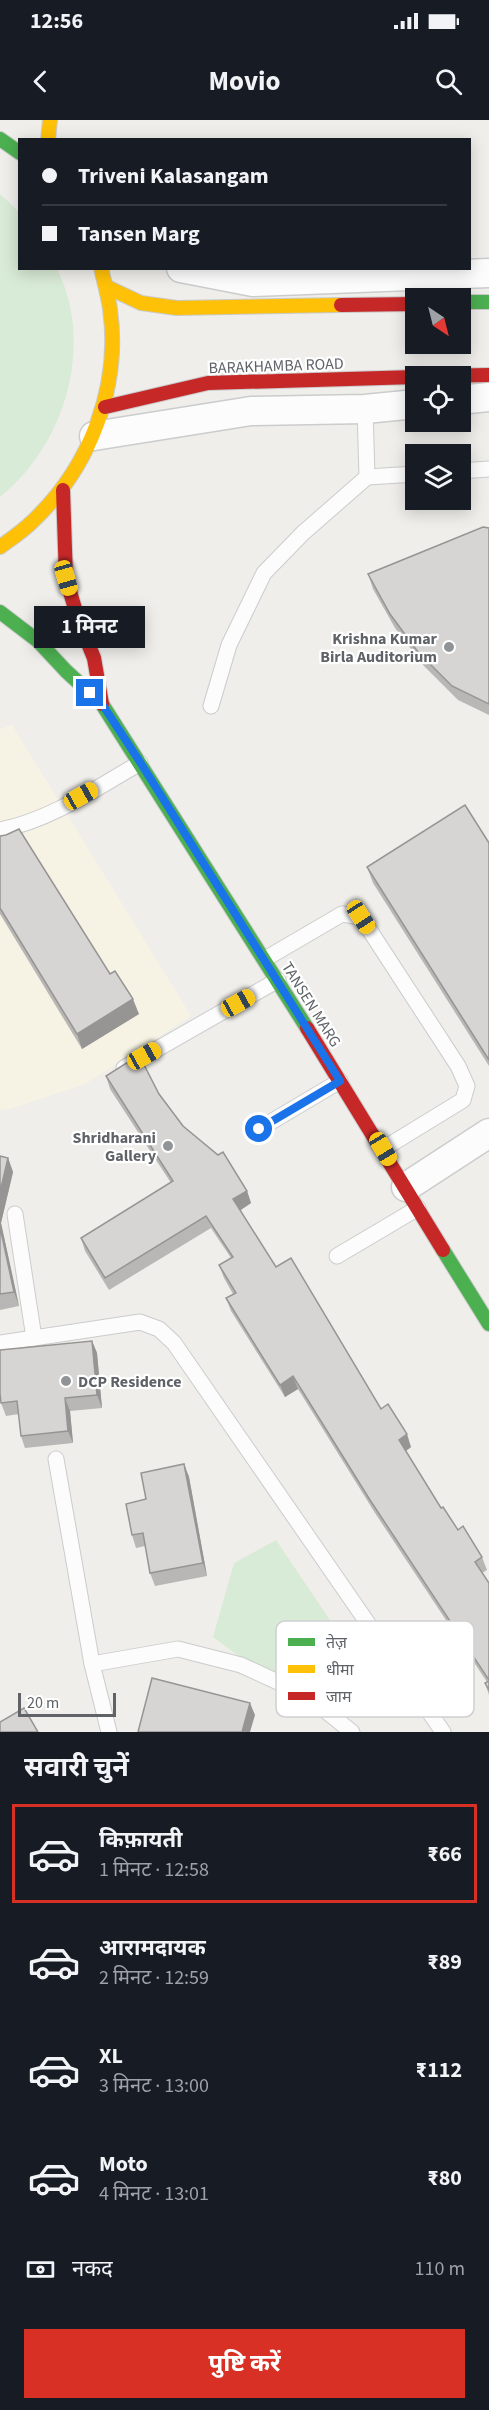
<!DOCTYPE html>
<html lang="hi">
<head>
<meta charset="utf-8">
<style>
	body { margin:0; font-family:"Source Sans 3","Noto Sans Devanagari",sans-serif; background:#242831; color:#f1f3f6; height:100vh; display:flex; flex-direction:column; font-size:22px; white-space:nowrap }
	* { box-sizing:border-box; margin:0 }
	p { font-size:20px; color:#9ea1a6 }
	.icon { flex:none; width:33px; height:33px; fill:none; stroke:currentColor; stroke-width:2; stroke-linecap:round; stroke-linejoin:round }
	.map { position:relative; height:1612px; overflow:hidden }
	.details { display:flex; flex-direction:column; background:#171b24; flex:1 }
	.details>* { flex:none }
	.guide { position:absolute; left:18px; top:18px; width:453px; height:132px; border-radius:0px; box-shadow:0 3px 15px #0003; display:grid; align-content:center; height:132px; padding:0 24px; background:#171b24 }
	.needle { width:39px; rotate:145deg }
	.fabs { position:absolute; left:405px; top:168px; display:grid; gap:12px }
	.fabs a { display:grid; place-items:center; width:66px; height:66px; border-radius:0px; background:#171b24; box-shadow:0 3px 15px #0003; font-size:30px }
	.scale { position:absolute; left:18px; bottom:15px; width:98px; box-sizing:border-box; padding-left:6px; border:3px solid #5f6368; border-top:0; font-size:16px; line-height:21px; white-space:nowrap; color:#5f6368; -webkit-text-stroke:4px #fff; paint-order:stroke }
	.end { position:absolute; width:27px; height:27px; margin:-14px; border:8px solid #1a73e8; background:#fff; box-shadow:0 0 0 3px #fff }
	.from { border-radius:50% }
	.bubble { position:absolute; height:42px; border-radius:0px; background:#171b24; box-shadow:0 3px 15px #0003; font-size:20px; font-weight:700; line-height:42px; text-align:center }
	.car { position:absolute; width:18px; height:36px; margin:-18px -9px; border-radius:8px; box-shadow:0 0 4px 2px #0007; background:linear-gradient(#f5c518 24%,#345 0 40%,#f5c518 0 76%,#345 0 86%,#f5c518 0) }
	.guide b { display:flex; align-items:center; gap:21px; height:57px; font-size:22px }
	.guide b+b { border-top:2px solid #363941 }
	.guide i { width:15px; height:15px; background:#f1f3f6 }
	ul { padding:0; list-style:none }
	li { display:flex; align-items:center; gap:18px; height:99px; margin:0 12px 9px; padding:0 12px; border:3px solid transparent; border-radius:0px }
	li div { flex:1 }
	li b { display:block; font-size:22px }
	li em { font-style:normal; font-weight:700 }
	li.selected { border-color:#d93025 }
	li>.icon { width:54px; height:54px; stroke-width:1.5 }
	h2 { padding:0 24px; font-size:27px; line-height:72px }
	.pay { display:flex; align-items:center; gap:15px; height:66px; padding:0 24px; font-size:22px }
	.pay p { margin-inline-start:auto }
	.action { display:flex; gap:12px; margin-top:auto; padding:12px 24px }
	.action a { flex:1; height:69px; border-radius:0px; background:#d93025; color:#fff; font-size:24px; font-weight:700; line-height:69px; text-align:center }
	.status { display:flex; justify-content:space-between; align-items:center; height:42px; padding:0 30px; background:#171b24; direction:ltr }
	.status svg { height:16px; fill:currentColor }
	header { display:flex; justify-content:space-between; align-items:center; height:78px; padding:0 24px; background:#171b24; font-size:27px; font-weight:700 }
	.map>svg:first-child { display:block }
	.commercial { fill:#f7f3e4 }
	.green { fill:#d8ebd6 }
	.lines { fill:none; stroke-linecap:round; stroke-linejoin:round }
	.lane-casing { stroke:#cbcccc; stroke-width:17 }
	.street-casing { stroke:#cbcccc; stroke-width:31 }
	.fast-casing { stroke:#cacacb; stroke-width:16 }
	.slow-casing { stroke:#cacacb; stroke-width:16 }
	.jam-casing { stroke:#cacacb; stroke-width:16 }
	.lane { stroke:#fdfcfc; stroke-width:15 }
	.street { stroke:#fdfcfc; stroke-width:28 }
	.fast { stroke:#4caf50; stroke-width:14 }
	.slow { stroke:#ffc107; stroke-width:14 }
	.jam { stroke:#c62828; stroke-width:14 }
	.wall { fill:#b8b7b5 }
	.shaded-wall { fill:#969594 }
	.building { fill:#d6d5d3; stroke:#969594; stroke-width:1.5 }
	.route { stroke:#1a73e8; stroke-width:8 }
	.poi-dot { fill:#919496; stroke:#fff; stroke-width:2 }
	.labels { text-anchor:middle; stroke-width:4.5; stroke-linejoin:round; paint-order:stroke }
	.street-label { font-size:16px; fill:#5f6368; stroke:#fff }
	.poi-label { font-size:16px; font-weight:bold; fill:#5f6368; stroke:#fff; text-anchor:end }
	.key { fill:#fff; stroke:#cfd0d2; stroke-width:1.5 }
	.key-label { font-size:16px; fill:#5f6368 }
</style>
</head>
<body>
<div class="status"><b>12:56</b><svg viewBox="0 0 49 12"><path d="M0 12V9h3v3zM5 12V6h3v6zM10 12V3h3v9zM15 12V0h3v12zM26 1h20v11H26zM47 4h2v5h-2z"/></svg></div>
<header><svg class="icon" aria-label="back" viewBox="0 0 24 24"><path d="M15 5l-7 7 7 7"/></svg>Movio<svg class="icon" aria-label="search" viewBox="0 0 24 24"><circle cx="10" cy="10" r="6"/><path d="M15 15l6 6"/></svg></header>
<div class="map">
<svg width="489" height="1612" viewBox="0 0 489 1612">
	<rect width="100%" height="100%" fill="#efeeea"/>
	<!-- commercial -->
	<polygon class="commercial" points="12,605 191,896 85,964 10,989 0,990 0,609"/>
	<!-- green -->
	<g class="green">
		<path d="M 0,74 L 19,92 L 20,148 L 57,149 C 95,225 65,325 0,377 Z"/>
		<polygon points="276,1420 365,1552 305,1585 213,1517 234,1443"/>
	</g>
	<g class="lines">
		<!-- lane casing -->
		<g class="lane-casing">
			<g id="lane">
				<polyline points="365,289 367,357 416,354"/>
				<polyline points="460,351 489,349"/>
				<polyline points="211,586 229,525 264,453 303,413 367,357"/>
				<path d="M 0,710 C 51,700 96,668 140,643"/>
				<polyline points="265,839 342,794 361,797 458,946 467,966 463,980 383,1029"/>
				<polyline points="124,948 278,860"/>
				<polyline points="259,1009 340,961"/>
				<polyline points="15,1094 34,1218"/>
				<polyline points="337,1136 418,1088"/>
				<polyline points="0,1223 140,1202 159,1209 174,1223 443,1612"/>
				<polyline points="56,1339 92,1544"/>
				<polyline points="109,1612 92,1544 178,1529 241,1545 306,1575 352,1612"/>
			</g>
		</g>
		<!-- street casing -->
		<g class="street-casing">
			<g id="street">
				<polyline points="181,148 253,162 489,153"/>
				<polyline points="460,280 489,277"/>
				<polyline points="94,316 251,291 365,289 416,284"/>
				<polyline points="406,1067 489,1013"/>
			</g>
		</g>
		<!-- fast casing -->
		<g class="fast-casing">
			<g id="fast">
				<polyline points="0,19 20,33"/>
				<polyline points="460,182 489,182"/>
				<polyline points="0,492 38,521 66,551 102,584 307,908"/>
				<polyline points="443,1130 489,1204"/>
			</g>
		</g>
		<!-- slow casing -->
		<g class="slow-casing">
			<g id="slow">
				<polyline points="48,20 50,0"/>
				<polyline points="107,167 141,183 177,188 341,185"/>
				<path d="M 0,427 C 11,419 23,411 33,401 C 90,347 121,267 110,189 C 108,175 104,161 101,148"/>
			</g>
		</g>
		<!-- jam casing -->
		<g class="jam-casing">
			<g id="jam">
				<polyline points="341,185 416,184"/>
				<polyline points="436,256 489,255"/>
				<polyline points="105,287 208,263 416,257"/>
				<polyline points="63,370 66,458 78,499 94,538 102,584"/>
				<polyline points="307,908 443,1130"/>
			</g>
		</g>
		<!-- lane -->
		<use href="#lane" class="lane"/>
		<!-- street -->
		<use href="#street" class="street"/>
		<!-- fast -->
		<use href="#fast" class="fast"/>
		<!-- slow -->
		<use href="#slow" class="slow"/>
		<!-- jam -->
		<use href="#jam" class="jam"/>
	</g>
	<!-- wall -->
	<g class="wall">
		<polygon points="489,408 489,595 458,580 424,546 395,508 373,469 368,454"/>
		<polygon points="0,716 139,894 82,929 0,794"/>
		<polygon points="489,723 489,946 373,763 367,747"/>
		<polygon points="106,956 159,974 183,1006 247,1071 251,1083 240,1090 276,1147 381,1289 411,1327 406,1331 441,1388 458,1410 482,1437 487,1450 482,1453 489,1463 489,1575 485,1563 487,1562 375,1393 298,1269 285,1277 231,1191 226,1178 233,1174 224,1158 219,1145 231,1138 211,1108 109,1170 85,1131 81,1118 171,1063 110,969"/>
		<polygon points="0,1036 8,1038 13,1052 1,1103 19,1186 0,1190"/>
		<polygon points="92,1221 97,1233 102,1288 70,1291 73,1323 25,1328 21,1316 19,1294 6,1296 1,1283"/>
		<polygon points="184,1344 189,1357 207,1456 155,1466 150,1453 145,1426 136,1428 132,1415 146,1379"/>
	</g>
	<!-- shaded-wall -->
	<g class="shaded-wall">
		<polygon points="133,879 139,894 82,929 77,914"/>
		<polygon points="8,1038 13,1052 1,1103 19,1186 14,1172 0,1107 0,1072"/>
		<polygon points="247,1071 251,1083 238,1092 233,1079"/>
		<polygon points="92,1221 97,1233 102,1288 97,1275"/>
		<polygon points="293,1256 298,1269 285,1277 280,1265"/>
		<polygon points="65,1278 70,1291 73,1323 68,1311"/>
		<polygon points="407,1314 411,1327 403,1333 399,1320"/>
		<polygon points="184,1344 189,1357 207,1456 203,1443"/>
		<polygon points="250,1583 255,1595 250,1612 242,1612"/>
	</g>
	<!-- building -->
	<g class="building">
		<polygon points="483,407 489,408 489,584 452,566 418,532 390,494 368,454"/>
		<polygon points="465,685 489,723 489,940 367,747"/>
		<polygon points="19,709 110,854 115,851 133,879 77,914 0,788 0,716 6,715"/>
		<polygon points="139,935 159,974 183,1006 218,1035 223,1032 247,1071 233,1079 276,1147 291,1138 381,1289 388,1284 407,1314 399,1320 441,1388 443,1387 458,1410 463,1406 482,1437 475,1442 489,1463 489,1560 370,1380 293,1256 280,1265 226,1178 236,1173 219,1145 233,1137 206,1096 105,1158 81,1118 173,1061 106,956"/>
		<polygon points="0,1036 8,1038 0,1072"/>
		<polygon points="0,1107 14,1172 0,1174"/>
		<polygon points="92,1221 97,1275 65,1278 68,1311 21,1316 17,1281 1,1283 0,1273 0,1230"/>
		<polygon points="184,1344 203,1443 150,1453 143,1413 132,1415 126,1384 146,1379 141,1353"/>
		<polygon points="152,1558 250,1583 242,1612 138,1612"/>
		<polygon points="489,1561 489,1570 485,1563"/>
		<polygon points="24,1588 38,1612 0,1612 0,1602"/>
	</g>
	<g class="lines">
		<!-- route -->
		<polyline class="route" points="90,573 102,584 140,642 340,961 259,1009"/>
	</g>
	<!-- markers -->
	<g class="poi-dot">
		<circle cx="449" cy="527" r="6"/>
		<circle cx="168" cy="1026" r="6"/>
		<circle cx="66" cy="1261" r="6"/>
	</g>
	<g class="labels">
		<!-- street labels -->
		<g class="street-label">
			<text transform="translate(276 245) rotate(-2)" y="6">BARAKHAMBA ROAD</text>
			<text transform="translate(312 884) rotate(58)" y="6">TANSEN MARG</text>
		</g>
		<!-- poi labels -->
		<g class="poi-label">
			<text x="437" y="524">Krishna Kumar<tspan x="437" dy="18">Birla Auditorium</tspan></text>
			<text x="156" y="1023">Shridharani<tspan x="156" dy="18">Gallery</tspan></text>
			<text x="78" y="1267" text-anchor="start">DCP Residence</text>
		</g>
	</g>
	<!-- legend -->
	<rect x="276" y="1501" width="198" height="96" rx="9" class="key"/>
	<rect x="288" y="1518" width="27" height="8" fill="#4caf50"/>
	<rect x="288" y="1545" width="27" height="8" fill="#ffc107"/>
	<rect x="288" y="1572" width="27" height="8" fill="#c62828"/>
	<g class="key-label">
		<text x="326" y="1528">तेज़</text>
		<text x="326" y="1555">धीमा</text>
		<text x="326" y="1582">जाम</text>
	</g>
</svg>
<div class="fabs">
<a><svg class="needle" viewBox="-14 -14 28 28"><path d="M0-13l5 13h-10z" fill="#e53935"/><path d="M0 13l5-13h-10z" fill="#9ea1a6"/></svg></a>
<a><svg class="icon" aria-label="locate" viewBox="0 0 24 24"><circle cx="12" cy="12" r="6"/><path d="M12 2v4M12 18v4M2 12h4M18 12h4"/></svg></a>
<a><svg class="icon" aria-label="layers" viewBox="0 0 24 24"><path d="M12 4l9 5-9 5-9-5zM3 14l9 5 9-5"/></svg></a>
</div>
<div class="scale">20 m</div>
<i class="end from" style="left:259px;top:1009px"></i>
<i class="end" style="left:90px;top:573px"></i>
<div class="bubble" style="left:34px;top:486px;width:111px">1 मिनट</div>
<i class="car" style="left:66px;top:458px;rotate:164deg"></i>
<i class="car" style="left:81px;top:676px;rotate:61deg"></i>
<i class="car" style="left:361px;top:797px;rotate:147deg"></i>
<i class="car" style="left:238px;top:883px;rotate:61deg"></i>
<i class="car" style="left:144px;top:936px;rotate:61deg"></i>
<i class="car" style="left:383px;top:1029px;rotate:149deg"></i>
<div class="guide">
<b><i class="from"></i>Triveni Kalasangam</b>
<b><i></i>Tansen Marg</b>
</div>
</div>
<section class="details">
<h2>सवारी चुनें</h2>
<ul>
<li class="selected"><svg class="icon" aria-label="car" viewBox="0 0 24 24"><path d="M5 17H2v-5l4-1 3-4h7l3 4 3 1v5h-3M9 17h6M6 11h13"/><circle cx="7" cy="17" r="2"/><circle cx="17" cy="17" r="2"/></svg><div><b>किफ़ायती</b><p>1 मिनट · 12:58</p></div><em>₹66</em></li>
<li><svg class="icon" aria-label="car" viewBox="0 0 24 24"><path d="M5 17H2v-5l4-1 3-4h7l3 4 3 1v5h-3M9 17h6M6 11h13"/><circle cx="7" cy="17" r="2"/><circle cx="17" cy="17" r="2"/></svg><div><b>आरामदायक</b><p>2 मिनट · 12:59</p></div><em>₹89</em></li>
<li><svg class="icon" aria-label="car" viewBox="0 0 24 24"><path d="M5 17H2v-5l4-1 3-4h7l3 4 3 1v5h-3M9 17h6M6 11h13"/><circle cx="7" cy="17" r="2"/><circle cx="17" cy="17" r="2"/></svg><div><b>XL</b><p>3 मिनट · 13:00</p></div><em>₹112</em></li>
<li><svg class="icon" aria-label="car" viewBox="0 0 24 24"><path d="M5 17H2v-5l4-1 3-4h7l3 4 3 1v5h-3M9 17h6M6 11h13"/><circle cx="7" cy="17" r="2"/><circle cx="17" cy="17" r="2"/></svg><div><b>Moto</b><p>4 मिनट · 13:01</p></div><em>₹80</em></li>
</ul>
<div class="pay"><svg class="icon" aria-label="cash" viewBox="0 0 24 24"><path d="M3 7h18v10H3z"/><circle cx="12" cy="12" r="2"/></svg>नकद<p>110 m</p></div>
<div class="action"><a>पुष्टि करें</a></div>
</section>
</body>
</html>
